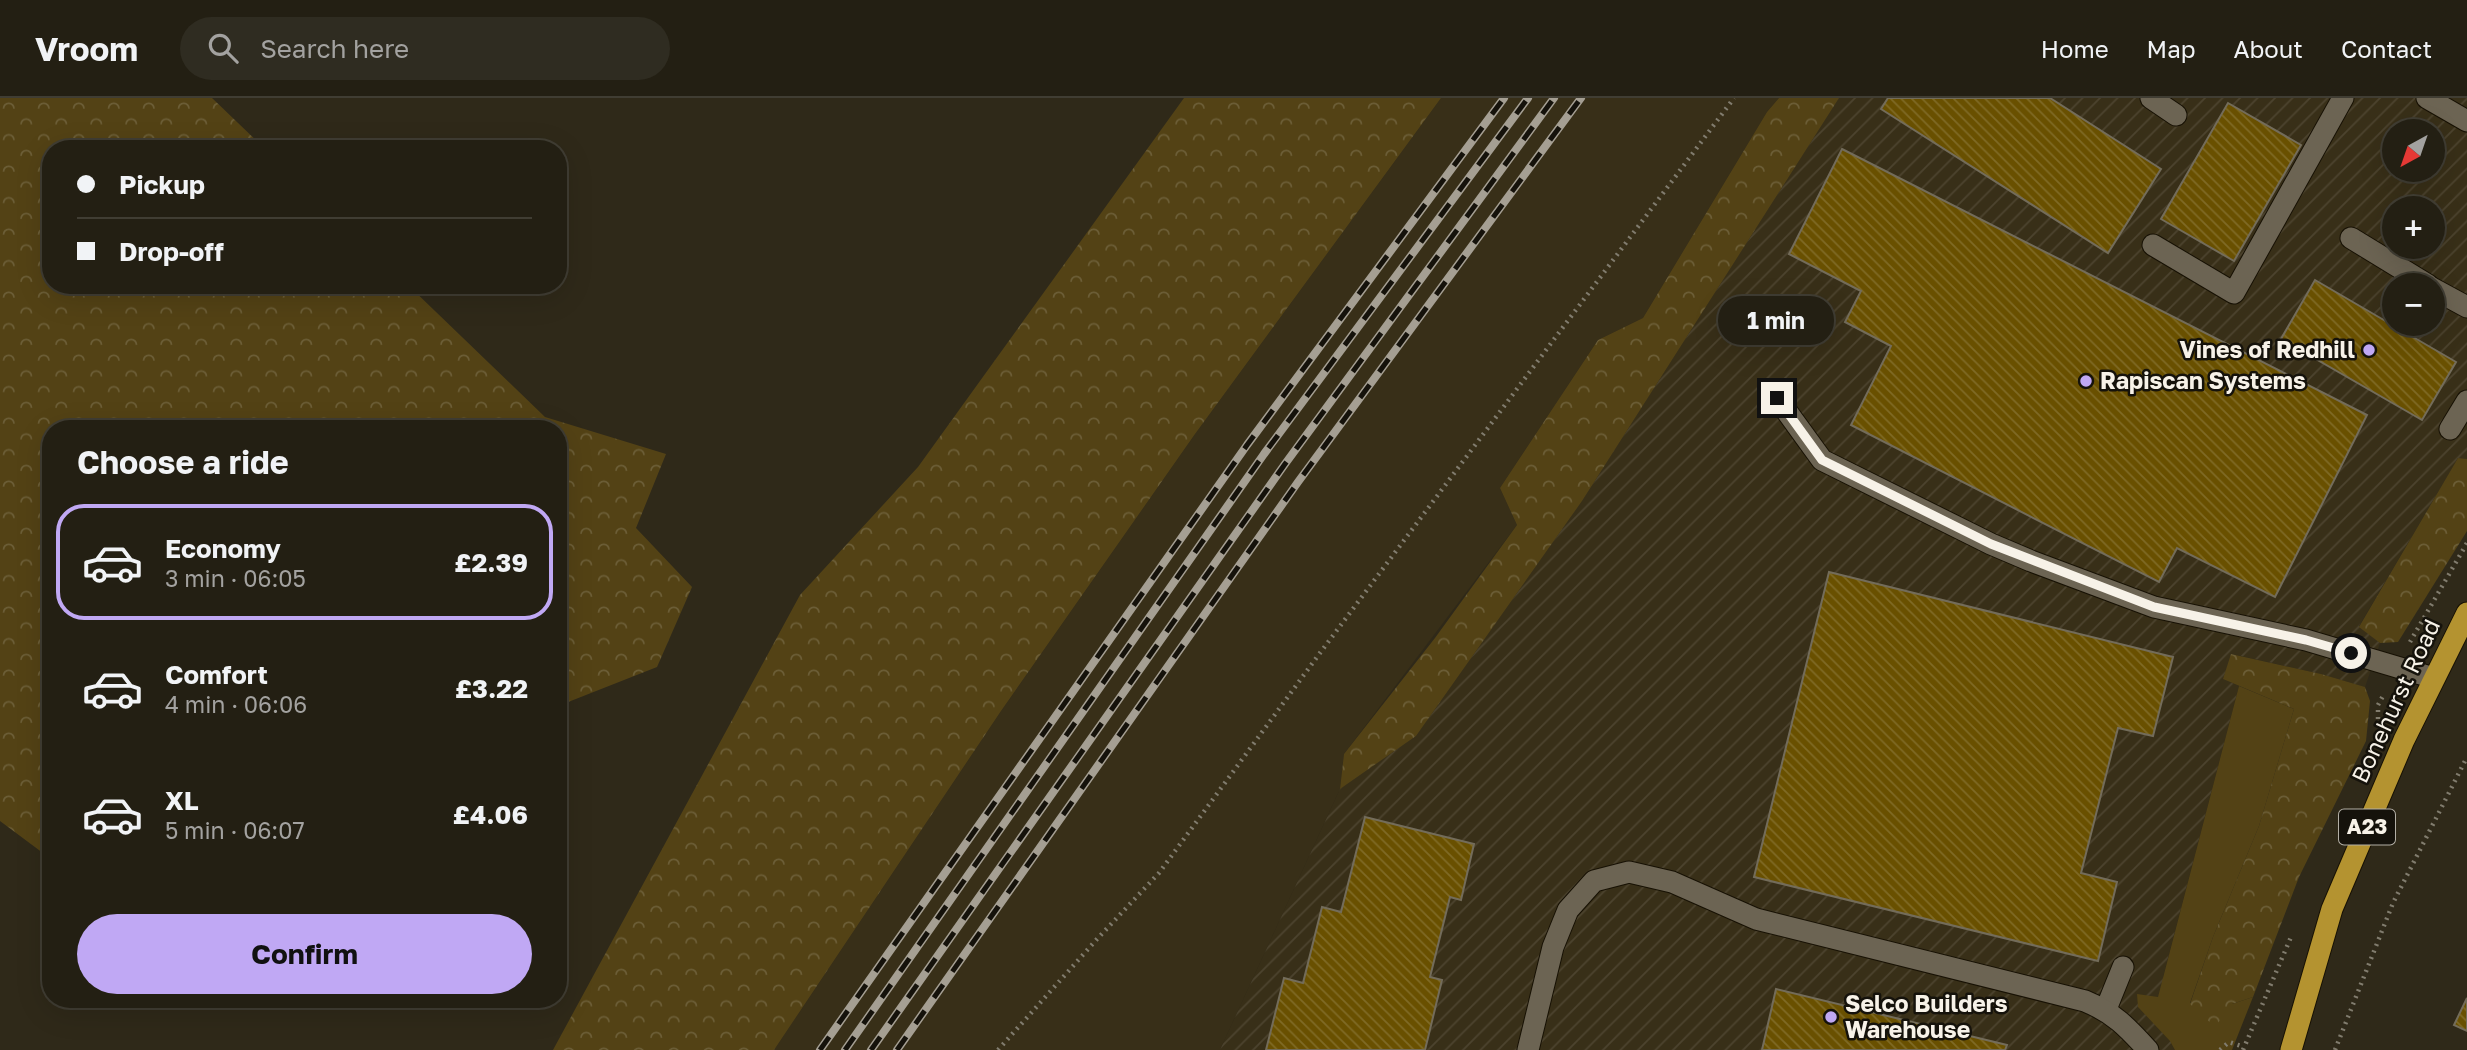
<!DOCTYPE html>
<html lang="en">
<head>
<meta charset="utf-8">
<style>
	body { margin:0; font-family:"Golos Text",sans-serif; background:#2f2c21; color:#f1f3f6; height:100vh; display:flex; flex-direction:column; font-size:26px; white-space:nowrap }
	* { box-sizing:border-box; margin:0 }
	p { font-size:23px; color:#a3a2a0 }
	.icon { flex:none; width:38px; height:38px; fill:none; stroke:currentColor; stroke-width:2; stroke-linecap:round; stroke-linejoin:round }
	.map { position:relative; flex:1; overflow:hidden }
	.side { position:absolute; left:42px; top:322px; width:525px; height:588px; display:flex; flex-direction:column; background:#231f13; border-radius:28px; box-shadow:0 7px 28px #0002,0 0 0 2px #403d33 }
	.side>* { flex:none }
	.banner { position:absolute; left:42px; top:42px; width:525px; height:154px; border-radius:28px; box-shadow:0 7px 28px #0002,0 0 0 2px #403d33; display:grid; align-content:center; height:154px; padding:0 35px; background:#231f13 }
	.needle { width:46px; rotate:220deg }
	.controls { position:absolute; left:2382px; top:21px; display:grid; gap:14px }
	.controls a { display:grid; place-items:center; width:63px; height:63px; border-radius:50%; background:#231f13; box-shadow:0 7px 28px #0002,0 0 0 2px #403d33; font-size:35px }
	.end { position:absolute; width:32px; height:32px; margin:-16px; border:9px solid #f7f2e8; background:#111; box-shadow:0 0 0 4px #111 }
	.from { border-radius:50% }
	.bubble { position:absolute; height:49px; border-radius:24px; background:#231f13; box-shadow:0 7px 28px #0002,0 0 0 2px #403d33; font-size:23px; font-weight:700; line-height:49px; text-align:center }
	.banner b { display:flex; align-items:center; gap:24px; height:66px; font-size:26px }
	.banner b+b { border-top:2px solid #403d33 }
	.banner i { width:18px; height:18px; background:#f1f3f6 }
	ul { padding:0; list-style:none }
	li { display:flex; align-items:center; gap:21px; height:116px; margin:0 14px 10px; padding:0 21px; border:4px solid transparent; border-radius:28px }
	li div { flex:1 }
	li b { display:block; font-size:26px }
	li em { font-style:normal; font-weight:700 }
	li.selected { border-color:#c0a8f4 }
	li>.icon { width:63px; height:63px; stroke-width:1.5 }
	h2 { padding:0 35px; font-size:32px; line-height:84px }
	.action { display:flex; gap:14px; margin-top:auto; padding:14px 35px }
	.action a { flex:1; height:80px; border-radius:42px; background:#c0a8f4; color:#111; font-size:28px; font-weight:700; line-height:80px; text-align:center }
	header { display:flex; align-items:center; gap:42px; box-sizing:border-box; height:98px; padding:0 35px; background:#231f13; border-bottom:2px solid #403d33 }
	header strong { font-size:33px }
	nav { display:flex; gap:38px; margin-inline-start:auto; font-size:24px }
	.search { width:490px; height:63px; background:#2f2c21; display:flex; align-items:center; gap:18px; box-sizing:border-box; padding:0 24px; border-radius:38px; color:#a3a2a0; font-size:26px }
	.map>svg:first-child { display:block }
	.built { fill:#382f18 }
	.industrial { fill:url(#industrial-furrows); fill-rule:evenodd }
	.grass { fill:#534215 }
	.forest { fill:url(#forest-crowns) }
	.building { fill:url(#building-back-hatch); stroke:#736c5a; stroke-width:2 }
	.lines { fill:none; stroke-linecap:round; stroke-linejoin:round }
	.minor-casing { stroke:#171104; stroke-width:23 }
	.major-casing { stroke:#171104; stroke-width:23 }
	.path { stroke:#817c6e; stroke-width:4.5; stroke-dasharray:2 5; stroke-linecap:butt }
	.minor { stroke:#6c6453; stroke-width:21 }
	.major { stroke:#b49330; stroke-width:21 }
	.rail-casing { stroke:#a59f93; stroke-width:8 }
	.rail { stroke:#15120b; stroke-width:5; stroke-dasharray:16; stroke-linecap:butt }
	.route { stroke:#f7f2e8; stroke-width:9 }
	.poi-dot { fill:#c0a8f4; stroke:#15120b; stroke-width:2.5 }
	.labels { text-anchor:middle; stroke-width:5; stroke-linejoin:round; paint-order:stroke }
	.shield { fill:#15120b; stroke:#b3afa6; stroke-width:2 }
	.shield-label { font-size:21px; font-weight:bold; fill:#f7f2e8 }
	.poi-label { font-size:23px; font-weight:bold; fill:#f7f2e8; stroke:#15120b; text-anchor:start }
	.street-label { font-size:23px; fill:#f7f2e8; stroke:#15120b }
</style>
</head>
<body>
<header>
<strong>Vroom</strong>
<div class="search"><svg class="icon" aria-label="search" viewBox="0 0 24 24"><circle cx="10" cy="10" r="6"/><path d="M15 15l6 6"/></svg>Search here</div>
<nav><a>Home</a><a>Map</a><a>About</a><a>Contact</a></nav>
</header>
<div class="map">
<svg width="2467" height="952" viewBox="0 0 2467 952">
	<defs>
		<pattern id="industrial-furrows" width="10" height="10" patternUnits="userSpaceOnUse" patternTransform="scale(1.75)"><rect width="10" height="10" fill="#382f18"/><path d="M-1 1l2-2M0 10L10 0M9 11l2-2" fill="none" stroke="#4c432e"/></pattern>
		<pattern id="forest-crowns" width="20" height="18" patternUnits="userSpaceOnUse" patternTransform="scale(1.75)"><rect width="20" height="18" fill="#534215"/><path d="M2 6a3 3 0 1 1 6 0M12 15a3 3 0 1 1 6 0" fill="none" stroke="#6c5e37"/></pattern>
		<pattern id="building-back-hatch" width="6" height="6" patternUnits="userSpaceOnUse" patternTransform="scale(1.75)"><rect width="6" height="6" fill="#695000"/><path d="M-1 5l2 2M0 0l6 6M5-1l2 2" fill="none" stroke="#7f6a25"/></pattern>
	</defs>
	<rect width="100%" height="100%" fill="#2f2919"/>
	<!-- built -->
	<polygon class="built" points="1441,0 1779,0 1767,14 1643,220 1598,242 1500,390 1517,427 1344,656 1340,691 1220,952 774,952 1001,613 1195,336"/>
	<!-- industrial -->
	<path class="industrial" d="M 1839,0 L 2467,0 L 2467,361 L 2458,360 L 2359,528 L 2380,545 L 2365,589 L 2321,576 L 2232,556 L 2223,581 L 2239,588 L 2163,879 L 2203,952 L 1220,952 L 1340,691 L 1416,638 L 1582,403 ZM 2394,33 L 2432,33 L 2432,72 L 2394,72 ZM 2394,110 L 2432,110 L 2432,149 L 2394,149 ZM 2394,187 L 2432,187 L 2432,226 L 2394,226 Z"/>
	<!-- grass -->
	<polygon class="grass" points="2239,588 2294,611 2259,728 2213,839 2190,905 2232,906 2253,899 2232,952 2175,952 2170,943 2138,909 2137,896 2158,899"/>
	<!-- forest -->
	<g class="forest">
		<polygon points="0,0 212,0 265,51 51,51 51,187 408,187 545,319 666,356 636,430 692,489 657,569 558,608 558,331 51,331 51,761 0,723"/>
		<polygon points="1184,0 1441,0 1195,336 1001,613 774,952 553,952 800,497 918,369"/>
		<polygon points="1779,0 1839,0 1582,403 1416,638 1340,691 1344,656 1435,540 1517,427 1500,390 1598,242 1643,220 1767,14"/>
		<polygon points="2458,360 2467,361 2467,433 2398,544 2380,545 2359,529"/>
		<polygon points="2231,556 2321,576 2365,589 2370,603 2366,643 2299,779 2253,899 2232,906 2215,929 2190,906 2213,839 2259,728 2294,611 2223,581"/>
	</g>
	<!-- building -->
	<g class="building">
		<polygon points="1888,0 2050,0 2161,71 2108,155 1881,11"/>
		<polygon points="2228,5 2301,47 2234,163 2161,121"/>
		<polygon points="1842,51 2367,317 2275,499 2177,450 2159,484 1851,327 1891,248 1845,224 1861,193 1789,156"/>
		<polygon points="2315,182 2456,264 2422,322 2281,241"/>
		<polygon points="1829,474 2173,559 2153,638 2118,630 2081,775 2117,784 2098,863 1754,779"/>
		<polygon points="1365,719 1474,746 1461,802 1450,799 1430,879 1442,882 1425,952 1266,952 1284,880 1303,885 1322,809 1341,814"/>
		<polygon points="1776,891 2007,947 2005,952 1762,952"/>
		<polygon points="2467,900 2467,933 2454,927"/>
	</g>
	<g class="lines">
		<!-- minor casing -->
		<g class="minor-casing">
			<g id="minor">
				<polyline points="2151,0 2176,17"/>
				<polyline points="2427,0 2467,23"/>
				<polyline points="2351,140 2428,187"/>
				<polyline points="2153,147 2234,195 2343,0"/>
				<polyline points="2432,190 2467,209"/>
				<polyline points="1777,300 1822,362 1991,446 2031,463 2154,509 2306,542 2434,580"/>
				<polyline points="2450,331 2467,303"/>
				<polyline points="2106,911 2123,869"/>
				<path d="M 1528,952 L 1553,849 L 1568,812 L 1594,783 L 1629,774 L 1672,784 L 1756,821 L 2085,903 C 2114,915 2127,929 2148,952"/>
			</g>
		</g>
		<!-- major casing -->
		<g class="major-casing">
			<polyline id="major" points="2291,952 2332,811 2404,642 2467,515"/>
		</g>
		<!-- path -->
		<g class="path">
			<polyline points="2410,544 2467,445"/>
			<polyline points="2378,628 2378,607 2384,596"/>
			<polyline points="998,952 1098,840 1159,775 1317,559 1734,0"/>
			<polyline points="2220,952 2229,944 2244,949"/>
			<polyline points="2243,952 2291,839"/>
			<polyline points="2335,952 2393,805 2467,659"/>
		</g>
		<!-- minor -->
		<use href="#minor" class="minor"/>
		<!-- major -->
		<use href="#major" class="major"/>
		<!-- rail casing -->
		<g class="rail-casing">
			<g id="rail">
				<polyline points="820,952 1247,347 1504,0"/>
				<polyline points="845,952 1264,356 1528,0"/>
				<polyline points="871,952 1285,366 1554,0"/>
				<polyline points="897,952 1298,384 1581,0"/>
			</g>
		</g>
		<!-- rail -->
		<use href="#rail" class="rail"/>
	</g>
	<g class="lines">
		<!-- route -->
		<polyline class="route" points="1777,300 1822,362 1991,446 2154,509 2306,542 2351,555"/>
	</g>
	<!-- markers -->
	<g class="poi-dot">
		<circle cx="2369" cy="252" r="7"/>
		<circle cx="2086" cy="283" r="7"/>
		<circle cx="1831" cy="919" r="7"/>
	</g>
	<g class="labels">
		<!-- shield labels -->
		<rect class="shield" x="2339" y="711.5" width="56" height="35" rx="5"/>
		<g class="shield-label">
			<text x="2367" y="736">A23</text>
		</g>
		<!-- poi labels -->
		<g class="poi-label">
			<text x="2355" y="260" text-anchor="end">Vines of Redhill</text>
			<text x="2100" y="291">Rapiscan Systems</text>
			<text x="1845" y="914">Selco Builders<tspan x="1845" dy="26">Warehouse</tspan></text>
		</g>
		<!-- street labels -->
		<g class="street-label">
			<text transform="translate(2396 603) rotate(-65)" y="8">Bonehurst Road</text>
		</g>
	</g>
</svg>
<div class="controls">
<a><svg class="needle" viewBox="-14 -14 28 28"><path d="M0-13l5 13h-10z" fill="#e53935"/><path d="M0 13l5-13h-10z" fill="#a3a2a0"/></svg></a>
<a>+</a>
<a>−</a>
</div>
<i class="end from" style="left:2351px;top:555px"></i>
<i class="end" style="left:1777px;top:300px"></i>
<div class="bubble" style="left:1718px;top:198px;width:116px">1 min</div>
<div class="banner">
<b><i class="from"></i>Pickup</b>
<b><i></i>Drop-off</b>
</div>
<section class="side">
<h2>Choose a ride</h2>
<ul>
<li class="selected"><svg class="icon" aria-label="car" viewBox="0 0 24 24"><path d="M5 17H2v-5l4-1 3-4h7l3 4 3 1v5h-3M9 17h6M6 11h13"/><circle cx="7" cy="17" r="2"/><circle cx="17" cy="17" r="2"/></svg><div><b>Economy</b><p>3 min · 06:05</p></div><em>£2.39</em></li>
<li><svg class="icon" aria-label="car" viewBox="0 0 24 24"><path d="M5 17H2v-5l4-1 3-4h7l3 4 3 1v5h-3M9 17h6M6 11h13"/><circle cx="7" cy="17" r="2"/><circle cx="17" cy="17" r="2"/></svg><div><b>Comfort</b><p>4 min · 06:06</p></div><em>£3.22</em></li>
<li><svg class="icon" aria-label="car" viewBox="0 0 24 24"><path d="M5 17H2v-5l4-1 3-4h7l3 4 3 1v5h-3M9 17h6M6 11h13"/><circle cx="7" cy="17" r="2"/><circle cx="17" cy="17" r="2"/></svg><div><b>XL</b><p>5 min · 06:07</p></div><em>£4.06</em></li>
</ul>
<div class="action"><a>Confirm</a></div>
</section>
</div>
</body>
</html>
